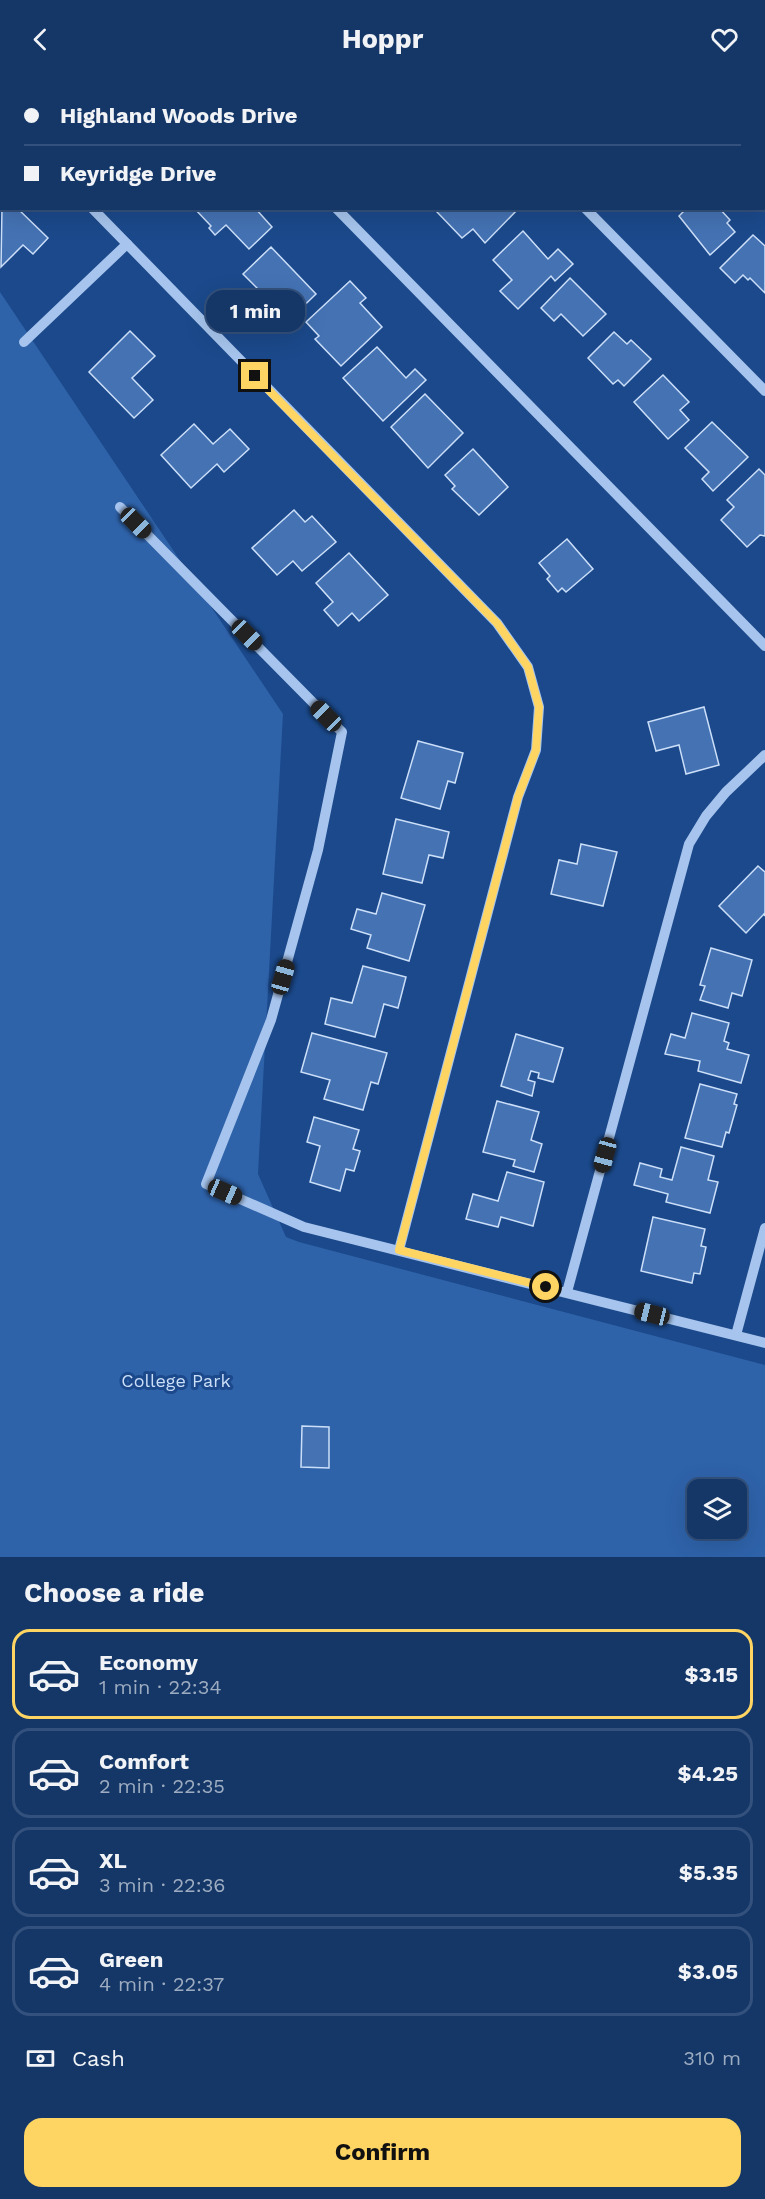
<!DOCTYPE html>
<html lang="en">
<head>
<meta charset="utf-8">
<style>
	body { margin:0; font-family:"Work Sans",sans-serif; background:#214271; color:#f1f3f6; height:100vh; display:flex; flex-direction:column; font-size:22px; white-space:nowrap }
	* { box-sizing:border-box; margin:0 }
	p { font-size:20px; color:#9dacc0 }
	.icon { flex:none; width:33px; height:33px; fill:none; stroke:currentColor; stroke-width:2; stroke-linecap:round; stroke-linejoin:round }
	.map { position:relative; height:1479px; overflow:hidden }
	.sheet { display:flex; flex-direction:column; background:#143768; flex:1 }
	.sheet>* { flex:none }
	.top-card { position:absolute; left:0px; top:0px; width:765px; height:132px; box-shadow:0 6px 24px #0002,0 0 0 2px #33517c; display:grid; align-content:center; height:132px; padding:0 24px; background:#143768 }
	.tools { position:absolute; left:687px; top:1401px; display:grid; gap:12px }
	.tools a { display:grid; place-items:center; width:60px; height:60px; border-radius:12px; background:#143768; box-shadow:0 6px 24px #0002,0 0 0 2px #33517c; font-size:30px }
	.end { position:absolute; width:27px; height:27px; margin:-14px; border:8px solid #fed563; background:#111; box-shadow:0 0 0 3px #111 }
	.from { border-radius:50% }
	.bubble { position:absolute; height:42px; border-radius:18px; background:#143768; box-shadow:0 6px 24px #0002,0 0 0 2px #33517c; font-size:20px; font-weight:700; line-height:42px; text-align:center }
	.car { position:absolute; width:18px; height:36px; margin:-18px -9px; border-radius:8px; box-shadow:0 0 4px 2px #0007; background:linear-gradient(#222 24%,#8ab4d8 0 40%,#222 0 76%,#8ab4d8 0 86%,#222 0) }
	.top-card b { display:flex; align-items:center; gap:21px; height:57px; font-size:22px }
	.top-card b+b { border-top:2px solid #33517c }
	.top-card i { width:15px; height:15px; background:#f1f3f6 }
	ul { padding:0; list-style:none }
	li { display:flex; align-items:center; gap:18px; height:90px; margin:0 12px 9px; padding:0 12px; border:3px solid #33517c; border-radius:18px }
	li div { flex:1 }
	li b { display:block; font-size:22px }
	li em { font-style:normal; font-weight:700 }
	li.current { border-color:#fed563 }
	li>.icon { width:54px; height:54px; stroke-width:1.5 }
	h2 { padding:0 24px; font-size:27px; line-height:72px }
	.pay { display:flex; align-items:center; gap:15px; height:66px; padding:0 24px; font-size:22px }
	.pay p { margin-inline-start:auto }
	.action { display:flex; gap:12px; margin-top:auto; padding:12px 24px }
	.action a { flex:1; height:69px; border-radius:18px; background:#fed563; color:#111; font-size:24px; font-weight:700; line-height:69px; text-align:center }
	header { display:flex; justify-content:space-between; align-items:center; height:78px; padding:0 24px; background:#143768; font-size:27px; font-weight:700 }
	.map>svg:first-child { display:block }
	.green { fill:#2e62a9; fill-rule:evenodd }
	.building { fill:#4472b3; stroke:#ccdff9; stroke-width:1.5 }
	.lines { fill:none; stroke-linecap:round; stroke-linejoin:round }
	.minor { stroke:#a6c4ed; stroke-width:10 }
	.route { stroke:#fed563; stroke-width:8 }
	.labels { text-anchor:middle; stroke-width:6; stroke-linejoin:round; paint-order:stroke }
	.park-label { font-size:18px; fill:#ccdff9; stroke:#1b498b }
</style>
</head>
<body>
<header><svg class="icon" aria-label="back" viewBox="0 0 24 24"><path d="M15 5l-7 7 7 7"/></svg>Hoppr<svg class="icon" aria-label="heart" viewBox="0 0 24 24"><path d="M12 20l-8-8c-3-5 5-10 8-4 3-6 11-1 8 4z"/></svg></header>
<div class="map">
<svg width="765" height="1479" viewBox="0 0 765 1479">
	<rect width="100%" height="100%" fill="#1b498b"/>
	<!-- green -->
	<path class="green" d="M 0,214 L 283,636 L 258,1096 L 286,1159 L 299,1164 L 765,1287 L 765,1479 L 0,1479 ZM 698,1412 L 736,1412 L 736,1450 L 698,1450 Z"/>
	<!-- building -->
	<g class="building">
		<polygon points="89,0 149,0 150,2 87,2"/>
		<polygon points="349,0 374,0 375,2 348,2"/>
		<polygon points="553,0 601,0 600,2"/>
		<polygon points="2,129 2,130 17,130 48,160 33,176 23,167 1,189"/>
		<polygon points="194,130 255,130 272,149 249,171 226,147 215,157 209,150 211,148"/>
		<polygon points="438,130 519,130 485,165 473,151 462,160 436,133"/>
		<polygon points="687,130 719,130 730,142 727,145 735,154 710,177 679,138"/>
		<polygon points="523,153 548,181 558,171 573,186 555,203 551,198 518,231 500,213 512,202 493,182"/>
		<polygon points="753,157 765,168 765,215 750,200 748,202 743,197 735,205 720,190"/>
		<polygon points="271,169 316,216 285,246 263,223 266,219 243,196"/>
		<polygon points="570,200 606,236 583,258 561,236 554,243 541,230"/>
		<polygon points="350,203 366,220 360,225 382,249 341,288 315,261 319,258 306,244"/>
		<polygon points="130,253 155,278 132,300 153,322 134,340 89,294"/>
		<polygon points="614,254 627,266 631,262 651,281 624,308 618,302 613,306 588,280"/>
		<polygon points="377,269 406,300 415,291 426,302 383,343 343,300"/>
		<polygon points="663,297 689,324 680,332 689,342 668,361 634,324"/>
		<polygon points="425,316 463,355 428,390 391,349"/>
		<polygon points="712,344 748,379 713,413 702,401 709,394 685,370"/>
		<polygon points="194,346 213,366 230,351 249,371 224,394 217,386 191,410 161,377"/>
		<polygon points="473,371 508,409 479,437 452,411 455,408 445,397"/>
		<polygon points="759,391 765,397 765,458 760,457 747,469 721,442 734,429 727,422"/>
		<polygon points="294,432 305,444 312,438 336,464 302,493 293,483 277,497 252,470"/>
		<polygon points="567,461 593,491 566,514 562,510 558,514 547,501 550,498 539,485"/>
		<polygon points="349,475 388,517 359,543 352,535 338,548 324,532 333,524 316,505"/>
		<polygon points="704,629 719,687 686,696 679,667 656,673 648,644"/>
		<polygon points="418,663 463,675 455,705 448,703 440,731 401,720"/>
		<polygon points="396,741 449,754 443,780 429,777 422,805 383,796"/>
		<polygon points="581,766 617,774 603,828 551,816 559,782 577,786"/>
		<polygon points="758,788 765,794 765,838 764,836 746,855 719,828"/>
		<polygon points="382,815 425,827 409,883 367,870 371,857 351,851 357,831 376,836"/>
		<polygon points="711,870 752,882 742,918 732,915 728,930 700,922 705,908 700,907"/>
		<polygon points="363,888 406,899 398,930 384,926 375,959 325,946 331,920 352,925"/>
		<polygon points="692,935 729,945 724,963 729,965 727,971 749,977 741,1005 698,993 700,983 665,976 671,956 685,960"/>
		<polygon points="312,955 387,975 378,1006 371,1004 363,1032 324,1021 330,1002 301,994"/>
		<polygon points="516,956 563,970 553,1004 538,1000 539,995 531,993 528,1002 535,1004 532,1018 501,1008"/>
		<polygon points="700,1006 737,1016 734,1026 737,1027 729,1055 726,1054 722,1069 685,1060"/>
		<polygon points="497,1023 539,1034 531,1062 542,1066 534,1094 513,1088 515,1082 483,1074"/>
		<polygon points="314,1039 359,1052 353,1071 360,1073 354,1093 346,1091 340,1113 310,1104 320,1068 307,1064"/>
		<polygon points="681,1069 714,1078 708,1102 718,1104 710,1135 666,1124 668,1116 634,1107 640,1085 662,1091 660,1099 672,1102"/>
		<polygon points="507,1094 544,1104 533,1148 501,1139 498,1149 466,1141 473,1116 498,1123"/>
		<polygon points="653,1139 705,1151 701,1168 706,1169 700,1196 694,1195 692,1205 641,1193"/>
		<polygon points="302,1348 329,1349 329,1390 301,1389"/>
	</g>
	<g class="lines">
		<!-- minor -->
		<g class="minor">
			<polyline points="208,0 210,2"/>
			<polyline points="457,0 458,2"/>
			<polyline points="728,0 730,2"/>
			<polyline points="0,26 2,28"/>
			<polyline points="764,36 765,37"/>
			<polyline points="92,130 497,545 528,589 539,629 536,672 518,719 399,1172"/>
			<polyline points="336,130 765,568"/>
			<polyline points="585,130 765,313"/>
			<polyline points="24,264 127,166"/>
			<polyline points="120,429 342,654 318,772 271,942 206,1106 304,1149 765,1265"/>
			<polyline points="567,1214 689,766 706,738 726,714 765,677"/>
			<polyline points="736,1257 765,1150"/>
		</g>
	</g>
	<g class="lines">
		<!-- route -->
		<polyline class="route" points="255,298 497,545 528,589 539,629 536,672 518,719 399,1172 546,1209"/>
	</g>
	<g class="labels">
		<!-- park labels -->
		<g class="park-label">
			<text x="176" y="1309">College Park</text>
		</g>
	</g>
</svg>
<div class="tools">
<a><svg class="icon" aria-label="layers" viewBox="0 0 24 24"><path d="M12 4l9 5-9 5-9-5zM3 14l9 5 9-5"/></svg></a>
</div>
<i class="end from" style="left:546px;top:1209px"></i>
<i class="end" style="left:255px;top:298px"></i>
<div class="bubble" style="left:206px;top:212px;width:99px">1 min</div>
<i class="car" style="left:136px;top:445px;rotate:135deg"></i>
<i class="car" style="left:247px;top:557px;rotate:135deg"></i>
<i class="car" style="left:326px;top:638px;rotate:315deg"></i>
<i class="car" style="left:283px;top:899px;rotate:16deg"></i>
<i class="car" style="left:605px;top:1077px;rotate:195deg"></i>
<i class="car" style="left:225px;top:1114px;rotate:114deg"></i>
<i class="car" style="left:652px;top:1236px;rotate:284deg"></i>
<div class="top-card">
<b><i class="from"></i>Highland Woods Drive</b>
<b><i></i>Keyridge Drive</b>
</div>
</div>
<section class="sheet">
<h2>Choose a ride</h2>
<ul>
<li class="current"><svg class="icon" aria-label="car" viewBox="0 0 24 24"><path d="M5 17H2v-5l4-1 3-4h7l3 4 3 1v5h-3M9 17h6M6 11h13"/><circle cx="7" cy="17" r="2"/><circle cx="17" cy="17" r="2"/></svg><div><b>Economy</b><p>1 min · 22:34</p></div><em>$3.15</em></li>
<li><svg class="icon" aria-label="car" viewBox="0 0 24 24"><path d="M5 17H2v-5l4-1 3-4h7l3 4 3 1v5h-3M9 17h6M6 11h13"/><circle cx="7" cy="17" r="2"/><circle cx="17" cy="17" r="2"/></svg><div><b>Comfort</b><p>2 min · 22:35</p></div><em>$4.25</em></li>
<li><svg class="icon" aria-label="car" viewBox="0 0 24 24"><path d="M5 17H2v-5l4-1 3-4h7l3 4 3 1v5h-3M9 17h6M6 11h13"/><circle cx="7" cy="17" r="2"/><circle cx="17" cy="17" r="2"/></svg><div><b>XL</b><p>3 min · 22:36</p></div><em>$5.35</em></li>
<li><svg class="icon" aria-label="car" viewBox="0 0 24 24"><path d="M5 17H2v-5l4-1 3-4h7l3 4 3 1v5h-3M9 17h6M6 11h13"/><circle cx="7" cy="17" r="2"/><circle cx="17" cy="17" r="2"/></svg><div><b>Green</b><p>4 min · 22:37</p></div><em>$3.05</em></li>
</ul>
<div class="pay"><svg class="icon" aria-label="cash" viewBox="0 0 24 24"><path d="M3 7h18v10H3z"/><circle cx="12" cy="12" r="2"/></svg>Cash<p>310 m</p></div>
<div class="action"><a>Confirm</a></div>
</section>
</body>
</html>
